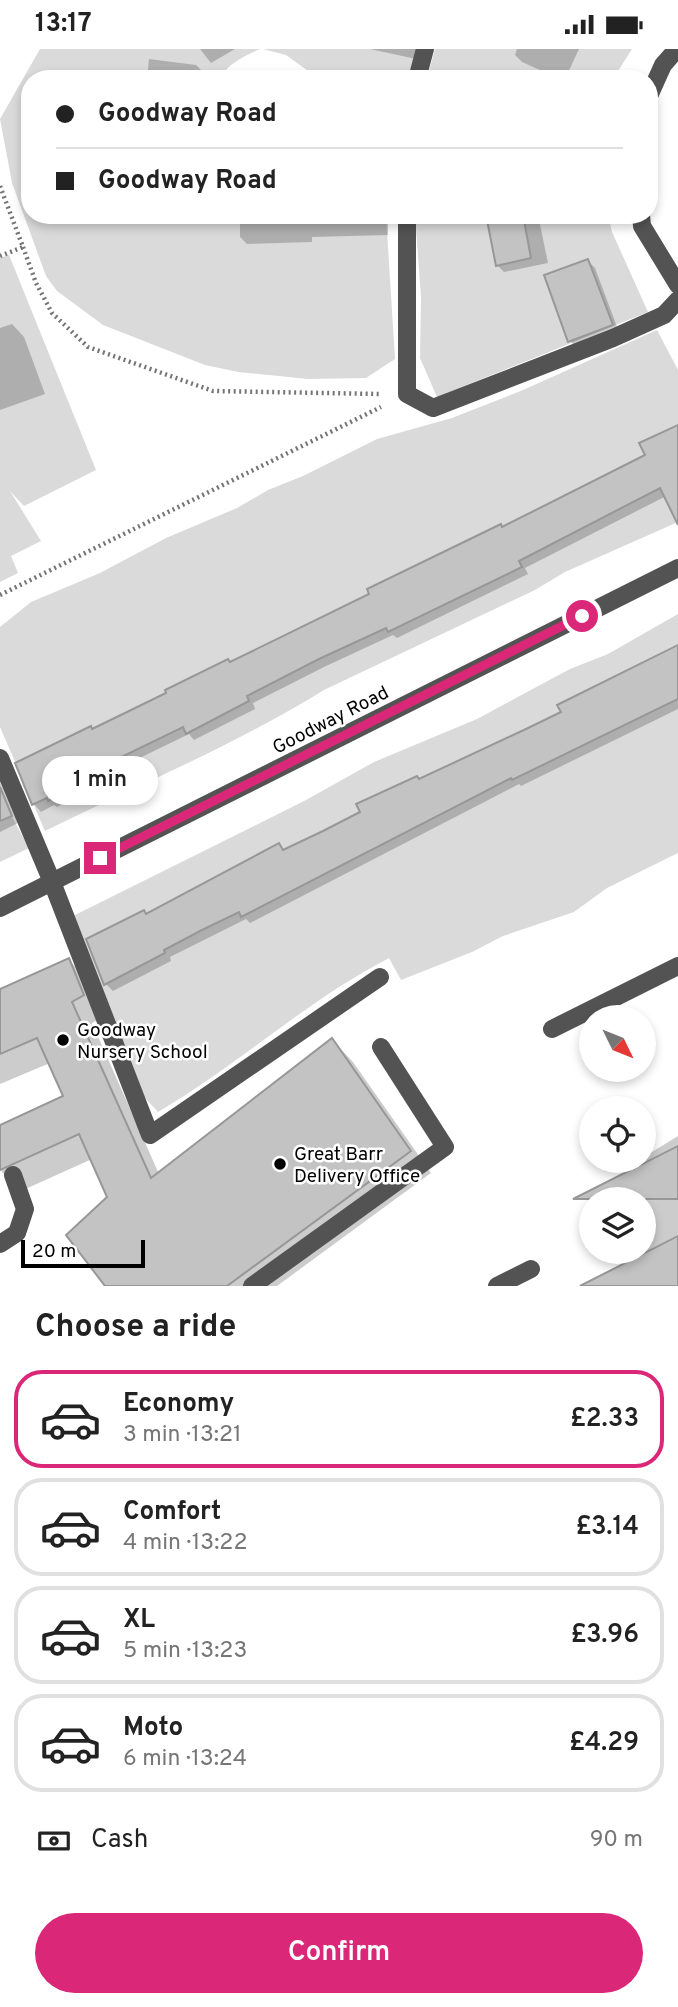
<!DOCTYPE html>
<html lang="en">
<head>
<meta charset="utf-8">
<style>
	body { margin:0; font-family:Overpass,sans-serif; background:#f2f2f2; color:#222; height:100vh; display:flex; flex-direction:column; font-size:26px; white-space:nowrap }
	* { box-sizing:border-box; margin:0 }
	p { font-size:23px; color:#767676 }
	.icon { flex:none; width:38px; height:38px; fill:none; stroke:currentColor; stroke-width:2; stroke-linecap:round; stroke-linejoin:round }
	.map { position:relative; height:1237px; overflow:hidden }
	.panel { display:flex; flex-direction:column; background:#fff; flex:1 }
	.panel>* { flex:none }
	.banner { position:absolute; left:21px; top:21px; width:637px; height:154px; border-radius:28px; box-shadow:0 4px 10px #0003; display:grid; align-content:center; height:154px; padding:0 35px; background:#fff }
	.needle { width:46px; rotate:133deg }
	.buttons { position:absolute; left:579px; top:956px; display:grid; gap:14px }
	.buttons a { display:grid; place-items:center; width:77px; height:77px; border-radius:50%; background:#fff; box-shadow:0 4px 10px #0003; font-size:35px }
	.scale { position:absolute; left:21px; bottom:18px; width:124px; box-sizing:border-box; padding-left:7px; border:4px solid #000; border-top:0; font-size:19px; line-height:24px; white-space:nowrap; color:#000; -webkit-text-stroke:5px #fff; paint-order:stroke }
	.end { position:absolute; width:32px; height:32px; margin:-16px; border:9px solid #db2777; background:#fff; box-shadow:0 0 0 4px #fff }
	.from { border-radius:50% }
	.bubble { position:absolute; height:49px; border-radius:24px; background:#fff; box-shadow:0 4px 10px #0003; font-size:23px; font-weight:600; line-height:49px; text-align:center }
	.banner b { display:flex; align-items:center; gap:24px; height:66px; font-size:26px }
	.banner b+b { border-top:2px solid #e0e0e0 }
	.banner i { width:18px; height:18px; background:#222 }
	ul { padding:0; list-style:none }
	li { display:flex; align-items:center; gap:21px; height:98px; margin:0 14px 10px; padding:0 21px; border:4px solid #e0e0e0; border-radius:28px }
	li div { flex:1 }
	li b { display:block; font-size:26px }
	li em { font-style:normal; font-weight:600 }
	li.on { border-color:#db2777 }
	li>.icon { width:63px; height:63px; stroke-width:1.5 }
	h2 { padding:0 35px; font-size:32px; line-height:84px }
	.pay { display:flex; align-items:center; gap:18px; height:77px; padding:0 35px; font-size:26px }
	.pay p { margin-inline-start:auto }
	.button { display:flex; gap:14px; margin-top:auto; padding:14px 35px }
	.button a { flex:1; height:80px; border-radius:42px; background:#db2777; color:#fff; font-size:28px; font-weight:600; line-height:80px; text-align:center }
	.status { display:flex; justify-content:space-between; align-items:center; height:49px; padding:0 35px; background:#fff; direction:ltr }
	.status svg { height:19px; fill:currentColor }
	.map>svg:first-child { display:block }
	.green { fill:#dadada }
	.shadow { fill:#0003 }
	.building { fill:#c3c3c3; stroke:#979797; stroke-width:2 }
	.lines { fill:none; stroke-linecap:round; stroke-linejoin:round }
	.path { stroke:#757575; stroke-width:4.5; stroke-dasharray:2 3.5; stroke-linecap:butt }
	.minor { stroke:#535353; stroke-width:18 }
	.route { stroke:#db2777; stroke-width:9 }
	.poi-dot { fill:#000; stroke:#fff; stroke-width:2.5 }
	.labels { text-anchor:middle; stroke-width:5; stroke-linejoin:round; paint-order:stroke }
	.street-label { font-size:19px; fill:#000; stroke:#fff }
	.poi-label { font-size:19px; fill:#000; stroke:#fff; text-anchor:start }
</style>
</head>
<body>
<div class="status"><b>13:17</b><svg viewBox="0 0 49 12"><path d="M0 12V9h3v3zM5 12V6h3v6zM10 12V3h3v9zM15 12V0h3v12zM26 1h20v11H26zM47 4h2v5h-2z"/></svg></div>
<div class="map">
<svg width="678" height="1237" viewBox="0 0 678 1237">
	<rect width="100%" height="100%" fill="#fff"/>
	<!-- green -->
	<g class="green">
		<path d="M 40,0 L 260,0 C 247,6 226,15 221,30 L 30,30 L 30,166 L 386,166 L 395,310 L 366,329 L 308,330 L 238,323 L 205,316 L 103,276 L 57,242 L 46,227 L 12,134 L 0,70 Z"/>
		<polygon points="263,0 418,0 410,30 319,30 286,6"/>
		<polygon points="435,0 632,0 613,30 427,30"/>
		<polygon points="415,166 608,166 612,183 648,263 437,348 420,309 421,248"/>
		<polygon points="9,206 96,421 24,457 10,442 41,492 11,507 18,524 0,533 0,209"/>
		<path d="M 657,281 L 678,321 L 678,473 L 565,523 L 535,541 L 324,641 C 235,696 138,736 45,782 L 0,678 L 0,578 L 31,553 L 100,524 L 166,489 L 237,459 L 268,441 L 303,427 L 377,390 L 452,369 L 523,341 Z"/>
		<path d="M 678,565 L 678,804 L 607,839 L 574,863 L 503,887 L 472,903 L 401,931 L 389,909 C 306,952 238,1016 158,1063 L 138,1041 L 71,868 L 306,751 L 374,713 L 477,670 L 570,620 L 608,605 Z"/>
		<polygon points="0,746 29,799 0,813"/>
	</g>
	<!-- shadow -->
	<g class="shadow">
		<polygon points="200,0 235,0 211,14"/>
		<polygon points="370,0 418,0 416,10"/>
		<polygon points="517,0 579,0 565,30 560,30 522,13 515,6"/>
		<polygon points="149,10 196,16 203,23 202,30 147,30"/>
		<polygon points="190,166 212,166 197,174"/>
		<polygon points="240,166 388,166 388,186 312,188 312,193 247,195 240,188"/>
		<polygon points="487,166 538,166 548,214 504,223 497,216"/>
		<polygon points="588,212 595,219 619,283 577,299 570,292"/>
		<polygon points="12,275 24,288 45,345 0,361 0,279"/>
		<polygon points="678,428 678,441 525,519 528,525 397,589 393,586 326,617 253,654 255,660 194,691 189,685 115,721 117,726 57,758 54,756 41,763 34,755 17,715 93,682 231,615 503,480"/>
		<polygon points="678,598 678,660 521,737 519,735 250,874 246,870 170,908 171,912 113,942 106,935 147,866 279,796 285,802 419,731 563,663"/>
		<polygon points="0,733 18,774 0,783"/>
		<polygon points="69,911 90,933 104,968 92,974 159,1125 332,991 353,1013 431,1124 277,1237 107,1237 109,1149 92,1110 21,1142 0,1121 0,1078 66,1048 50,1014 0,1035 0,941"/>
		<polygon points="678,1087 678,1237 584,1237 631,1213 625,1202 644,1202 644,1150 648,1114 644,1108"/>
	</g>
	<!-- building -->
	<g class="building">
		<polygon points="486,166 523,166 531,209 496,217"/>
		<polygon points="588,210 613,276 568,293 544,226"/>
		<polygon points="678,376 678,476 660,439 519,512 522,518 388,583 386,579 319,610 247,647 249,652 186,685 183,678 109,714 111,719 48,752 47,749 32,756 15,714 91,677 92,680 127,663 166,644 165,641 228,610 230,613 369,545 367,540 501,475 502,478 645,406 639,394"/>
		<polygon points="678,596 678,650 512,731 511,729 241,868 239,863 202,881 164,901 165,904 104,936 86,890 144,861 146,865 279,794 283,801 323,782 360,763 356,755 417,727 419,730 526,680 561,663 557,656"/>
		<polygon points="0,738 12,767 0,772"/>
		<polygon points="69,909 84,946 72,953 151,1129 332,989 411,1102 227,1237 105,1237 66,1186 107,1148 79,1085 0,1121 0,1076 63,1047 37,989 0,1005 0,940"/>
		<polygon points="678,1097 678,1150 573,1150"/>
		<polygon points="678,1187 678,1237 580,1237"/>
	</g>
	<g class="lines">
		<!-- path -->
		<g class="path">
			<polyline points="0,137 23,198 0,207"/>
			<polyline points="23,198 36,234 52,264 88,298 213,342 379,345"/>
			<polyline points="0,546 381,358"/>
		</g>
		<!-- minor -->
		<g class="minor">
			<polyline points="417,30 425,0"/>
			<polyline points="649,47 663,16 677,0"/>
			<polyline points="407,166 407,345 433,359 613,289 664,266 678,251"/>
			<polyline points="641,166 642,177 678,236"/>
			<polyline points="0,709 52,833 150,1086 380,928"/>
			<polyline points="0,859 678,519"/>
			<polyline points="552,980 678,917"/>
			<polyline points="0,1195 17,1184 25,1160 13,1126"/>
			<polyline points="252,1237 445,1098 381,998"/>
			<polyline points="497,1237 531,1220"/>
		</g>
	</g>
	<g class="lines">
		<!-- route -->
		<polyline class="route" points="100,809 582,567"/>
	</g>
	<!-- markers -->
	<g class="poi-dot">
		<circle cx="63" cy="991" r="7"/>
		<circle cx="280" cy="1115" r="7"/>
	</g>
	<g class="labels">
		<!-- street labels -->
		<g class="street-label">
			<text transform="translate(330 670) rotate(-27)" y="7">Goodway Road</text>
		</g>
		<!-- poi labels -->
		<g class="poi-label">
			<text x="77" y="987">Goodway<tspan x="77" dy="22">Nursery School</tspan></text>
			<text x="294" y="1111">Great Barr<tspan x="294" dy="22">Delivery Office</tspan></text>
		</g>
	</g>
</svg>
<div class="buttons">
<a><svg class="needle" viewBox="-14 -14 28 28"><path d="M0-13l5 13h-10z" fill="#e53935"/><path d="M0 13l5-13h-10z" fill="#767676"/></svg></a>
<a><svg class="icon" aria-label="locate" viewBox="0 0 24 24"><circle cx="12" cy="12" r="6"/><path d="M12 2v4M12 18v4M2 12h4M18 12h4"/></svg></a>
<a><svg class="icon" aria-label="layers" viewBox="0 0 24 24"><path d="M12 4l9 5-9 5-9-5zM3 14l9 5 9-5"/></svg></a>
</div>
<div class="scale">20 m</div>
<i class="end from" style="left:582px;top:567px"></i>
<i class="end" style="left:100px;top:809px"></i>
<div class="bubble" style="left:42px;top:707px;width:116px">1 min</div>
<div class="banner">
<b><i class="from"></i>Goodway Road</b>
<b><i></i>Goodway Road</b>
</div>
</div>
<section class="panel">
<h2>Choose a ride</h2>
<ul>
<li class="on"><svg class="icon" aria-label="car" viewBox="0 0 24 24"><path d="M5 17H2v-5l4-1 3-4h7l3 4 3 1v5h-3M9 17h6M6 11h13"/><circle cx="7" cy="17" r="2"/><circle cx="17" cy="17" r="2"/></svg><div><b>Economy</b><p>3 min · 13:21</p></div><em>£2.33</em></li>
<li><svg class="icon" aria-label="car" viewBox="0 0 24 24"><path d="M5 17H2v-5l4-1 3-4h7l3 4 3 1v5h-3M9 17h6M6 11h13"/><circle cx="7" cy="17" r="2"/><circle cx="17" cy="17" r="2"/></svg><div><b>Comfort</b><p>4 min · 13:22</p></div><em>£3.14</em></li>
<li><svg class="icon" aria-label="car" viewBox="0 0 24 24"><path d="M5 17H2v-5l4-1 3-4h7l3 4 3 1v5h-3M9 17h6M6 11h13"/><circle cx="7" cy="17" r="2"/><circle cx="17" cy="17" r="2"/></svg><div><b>XL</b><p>5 min · 13:23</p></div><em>£3.96</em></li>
<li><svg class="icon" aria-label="car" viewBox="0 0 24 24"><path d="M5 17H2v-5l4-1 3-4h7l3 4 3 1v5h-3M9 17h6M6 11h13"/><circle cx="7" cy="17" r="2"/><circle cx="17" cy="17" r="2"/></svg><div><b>Moto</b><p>6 min · 13:24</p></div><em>£4.29</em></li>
</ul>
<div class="pay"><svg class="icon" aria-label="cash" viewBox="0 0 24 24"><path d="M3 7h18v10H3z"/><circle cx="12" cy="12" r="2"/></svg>Cash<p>90 m</p></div>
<div class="button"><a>Confirm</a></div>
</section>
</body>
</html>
